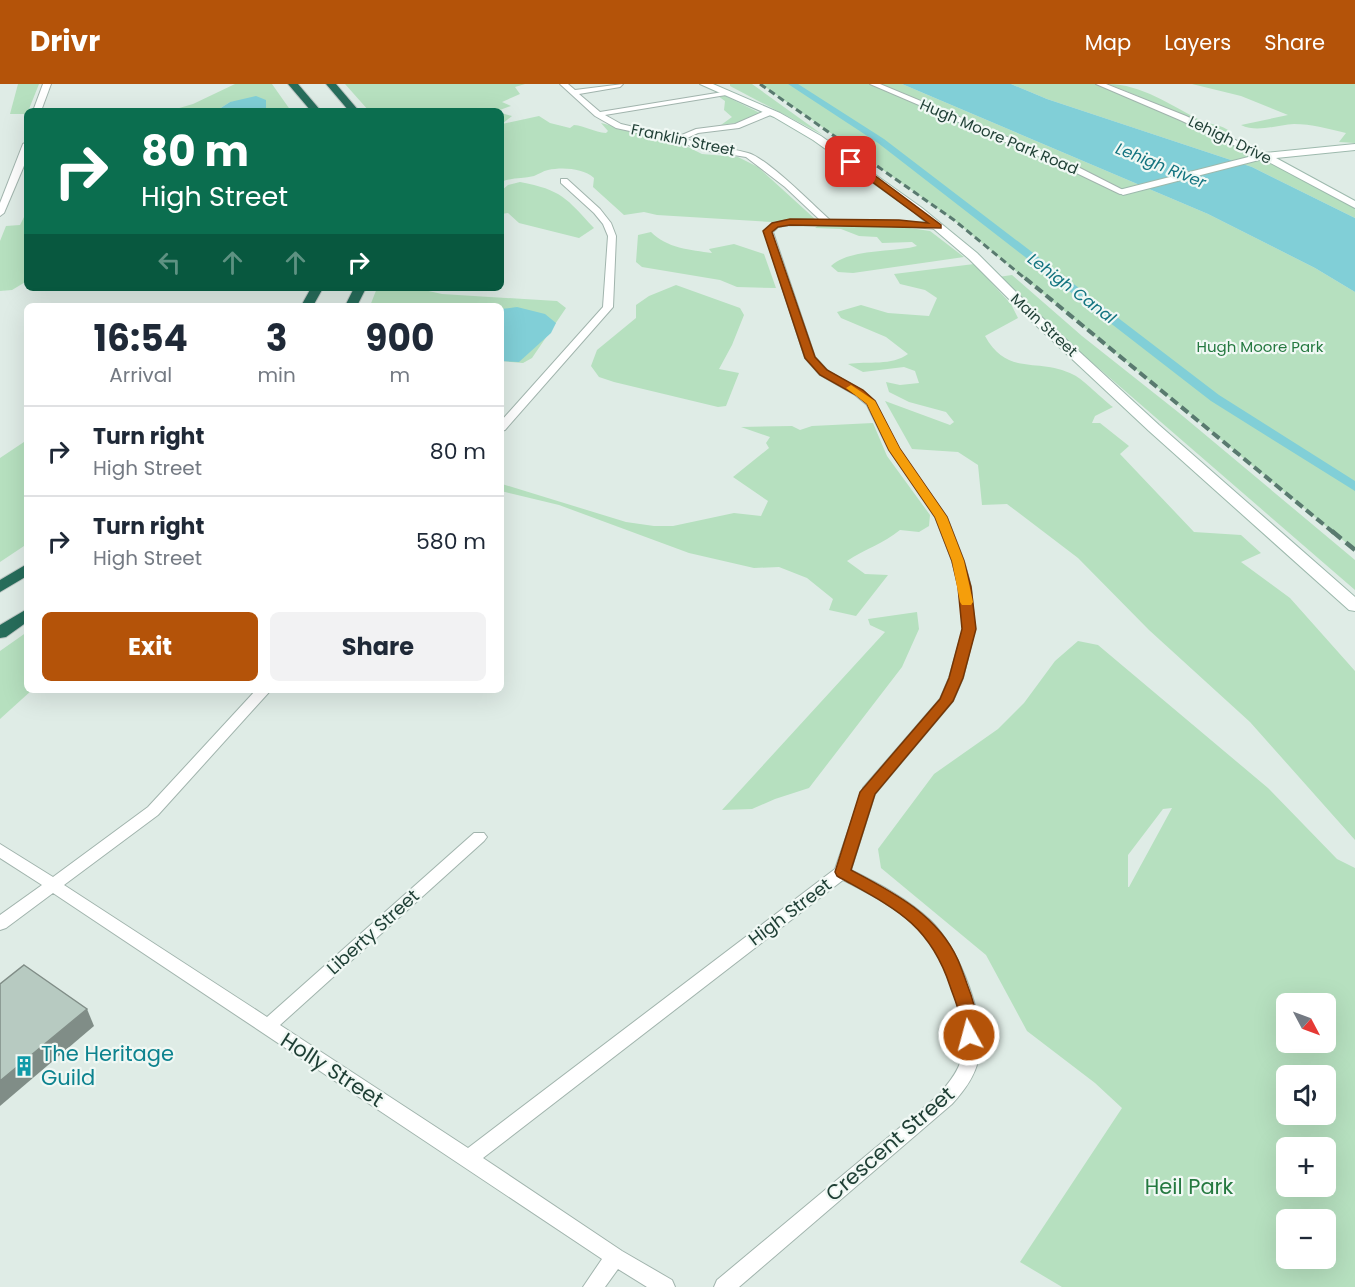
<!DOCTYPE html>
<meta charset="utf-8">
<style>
body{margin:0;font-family:Poppins,sans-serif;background:#f2f2f3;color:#1f2937;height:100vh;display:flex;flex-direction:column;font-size:22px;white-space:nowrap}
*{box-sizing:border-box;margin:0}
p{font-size:20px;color:#747a83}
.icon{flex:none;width:33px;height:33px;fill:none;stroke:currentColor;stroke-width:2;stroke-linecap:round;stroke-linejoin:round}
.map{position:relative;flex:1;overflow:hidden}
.drawer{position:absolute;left:24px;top:219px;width:480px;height:390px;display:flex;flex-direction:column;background:#fff;border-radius:9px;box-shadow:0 6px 24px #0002}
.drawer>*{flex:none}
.banner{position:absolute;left:24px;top:24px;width:480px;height:183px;border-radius:9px;box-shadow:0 6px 24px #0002;background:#0b6e4f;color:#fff;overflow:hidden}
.needle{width:39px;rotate:131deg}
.tools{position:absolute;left:1276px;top:909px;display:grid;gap:12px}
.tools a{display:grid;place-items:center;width:60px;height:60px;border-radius:9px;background:#fff;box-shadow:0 6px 24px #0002;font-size:30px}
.pin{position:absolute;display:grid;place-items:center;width:51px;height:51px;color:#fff;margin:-26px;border-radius:12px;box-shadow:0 3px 9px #0006}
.me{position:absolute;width:66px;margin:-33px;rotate:353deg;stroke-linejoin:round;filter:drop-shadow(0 0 4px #0008)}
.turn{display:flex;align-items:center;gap:21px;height:126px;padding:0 18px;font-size:27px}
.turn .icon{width:78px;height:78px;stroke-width:2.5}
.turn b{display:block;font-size:42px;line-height:51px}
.lanes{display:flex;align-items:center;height:57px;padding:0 18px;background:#0003;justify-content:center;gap:30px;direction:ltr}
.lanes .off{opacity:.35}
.eta{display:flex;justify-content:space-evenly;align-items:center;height:102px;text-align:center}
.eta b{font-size:36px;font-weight:700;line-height:42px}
.cta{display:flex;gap:12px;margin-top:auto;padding:12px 18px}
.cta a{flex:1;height:69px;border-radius:9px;background:#b45309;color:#fff;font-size:24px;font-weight:700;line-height:69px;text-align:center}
.cta a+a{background:#f2f2f3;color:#1f2937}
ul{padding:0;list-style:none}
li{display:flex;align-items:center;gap:18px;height:90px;padding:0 18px;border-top:2px solid #e0e1e3}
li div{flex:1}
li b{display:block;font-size:22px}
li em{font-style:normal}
header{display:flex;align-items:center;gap:36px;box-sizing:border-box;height:84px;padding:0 30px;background:#b45309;color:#fff}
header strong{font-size:28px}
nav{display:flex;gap:33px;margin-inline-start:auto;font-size:21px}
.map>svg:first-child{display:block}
</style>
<header>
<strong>Drivr</strong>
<nav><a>Map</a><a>Layers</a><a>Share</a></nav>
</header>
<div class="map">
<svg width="1355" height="1203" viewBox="0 0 1355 1203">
<rect width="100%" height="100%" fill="#dfece6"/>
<!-- green -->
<g fill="#b6e0bf" fill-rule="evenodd">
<polygon points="0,0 39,0 27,30 10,30 18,0"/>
<polygon points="235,0 272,0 291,27 266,27 266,16 230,18 216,27 169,27 193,20"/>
<polygon points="345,0 525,0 515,3 520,10 502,18 511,22 497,27 369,27"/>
<polygon points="730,0 752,0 823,51 730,2"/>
<polygon points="761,0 902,0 1208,130 1315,184 1355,208 1355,466 954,136"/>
<path d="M1011,0h89l39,15 -1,-3 -30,-12c33,0 64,22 92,36 11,5 21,4 31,12l-8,3 132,70v13l-103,-51 -205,-68z"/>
<path d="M1192,0h163v59l-16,-1 7,-9c-16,-4 -35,-9 -52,-9 -18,1 -37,9 -53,1l47,-10 -47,-19z"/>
<polygon points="718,12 725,12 762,30 735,39 721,41 732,33 724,26 725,17"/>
<path d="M501,29l11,3 -10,8 37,-8 11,7 20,5 4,-3c11,1 20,7 32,8l2,-2 -7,-8 79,20 22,11 36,3 20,10 57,52 -43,3 -115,-7 -13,-3 -20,3 -31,-28 1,-9c-11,-10 -32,-11 -46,-8 -5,1 -9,4 -14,6 -11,3 -22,1 -33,6z"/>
<path d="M520,98c42,8 46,16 74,46l-15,10 -60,-15 -11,-10 -7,1v-23l7,-6z"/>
<polygon points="27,127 27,197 12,206 0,207 0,157 6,142 20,141"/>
<path d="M819,141l77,1 34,5 34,26 -111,16 -15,-1 -7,-6c19,-18 62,-13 86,-20l-5,-4 -30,1 -5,-6 -18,-1 -18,-7 -26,-1z"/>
<path d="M651,148c15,16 40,18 61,21l-3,-4 25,-5 30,10 12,34 -39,-1 -17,-7 -78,-13 -6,-5 2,-27z"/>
<path d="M974,180l37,40 7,14 -33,18c23,42 53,20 89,39 10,5 28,24 39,32l-18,9 -3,7h8l29,23 -9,8 74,78 47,3 20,18 -20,9 49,36 65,73v169l-105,-118 -101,-92 -71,-72 -71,-54 -25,1 -4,-40 -20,-13 -46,-3 -27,-48 65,24 4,-3 -8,-10 -37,-10 -20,-10 -3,-10 14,3 19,-2 -4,-12 -11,-4 -41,5 -15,-8c20,-3 44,2 60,-10l-22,-17 -45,-19 -4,-6 24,-7 27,8 41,3 8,-18 -12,-8 -25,-6 -6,-10z"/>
<polygon points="1012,191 1082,252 1178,328 1355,476 1355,506 1065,255 998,193"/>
<polygon points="676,201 740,224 744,231 732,261 719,285 739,289 726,322 718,323 614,298 599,293 591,282 597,266 636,234 636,221 649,212"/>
<polygon points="377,204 415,204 442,210 557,217 566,224 532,274 523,279 501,277 501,222 370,222"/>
<path d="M873,339l14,33 43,59 -1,11 -10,6 -19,-2c-17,14 -35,19 -53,31l18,13 23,1 -32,41 -27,-6 4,-11 -26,-21 -28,-11 -25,1 -65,-15 -130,-48 -58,-14 1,-7 124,38 28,4h19l61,-13 27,3 7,-15 -35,-24 36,-29 -3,-5 4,-6 -29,-10 51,-1 8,4 12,-4z"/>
<polygon points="27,356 27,460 0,478 0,374"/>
<polygon points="917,528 919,545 902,583 809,704 775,715 752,725 722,726 885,548 870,541 868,535"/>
<polygon points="27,548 27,606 32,606 0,635 0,567"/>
<path d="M1078,557l20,4 170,143 69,71 18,9v419h-293l-42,-25 102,-154 -27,-25 -68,-52 -41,-76 -105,-87 -3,-19 56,-75 64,-45 26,-26 31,-42zM1172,724l-43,79h-1v-32l35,-46zM1287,920h39v38h-39zM1287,992h39v38h-39zM1287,1064h39v38h-39zM1287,1136h39v38h-39z"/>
</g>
<!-- water -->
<g fill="#81cfd7">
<polygon points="902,0 1011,0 1047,15 1252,83 1355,134 1355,208 1315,184 1208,130"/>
<polygon points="256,12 266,16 266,27 216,27 230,18"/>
<polygon points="517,223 545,230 556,239 551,249 519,278 501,277 501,225"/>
</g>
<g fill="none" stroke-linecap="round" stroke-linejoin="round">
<!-- canal -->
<polygon fill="#81cfd7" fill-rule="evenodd" points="788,0 798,0 884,55 1219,311 1355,397 1355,407 1211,317 878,59"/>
<!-- street casing -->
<g stroke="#a1b4ad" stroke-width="2">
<g id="street">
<polygon points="43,0 51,0 41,27 33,27"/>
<path d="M560,0h8l7,6 48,-6 -3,3 -41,7 21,18 129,-21 1,2 -4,2 -121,20 16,9 56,13 19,-8 39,-5 32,-14h6v4l-34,14 -41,5 -13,6c21,7 42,8 63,14 19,5 65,52 82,67l108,3 4,3 -4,3 -39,-3 -109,-1 -12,2 -5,5 42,125 13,14 35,20 12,10 24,49 48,67 17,44 7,26 4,42 -12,49 -10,23 -78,93 -24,76c28,14 57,29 80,51 29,29 57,100 47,140 -4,17 -15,31 -26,43l-213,183h-25l3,-7 223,-186c7,-10 16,-19 20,-31 10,-39 -13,-105 -40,-133 -22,-22 -50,-36 -77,-50l-360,278 139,93 50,29 3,7h-28l-29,-18 -13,18h-22l19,-28 -549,-366 -47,35 -6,2v-15l42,-30 -42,-27v-14l53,33 95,-70 108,-117h15l-113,125 -94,70 203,132 207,-184h10l3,4 -3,4 -204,184 188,123 367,-279 28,-81 77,-89 9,-21 14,-49 -4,-42 -7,-26 -17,-44 -46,-67 -22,-45 -12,-10 -35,-20 -15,-17 -41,-127c14,-15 37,-11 56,-11l-35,-33 -39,-30 -43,-7 -27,-9 -60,-13 -21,-12z"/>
<polygon points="870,0 880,0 1072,80 1127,108 1120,110 1066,84"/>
<polygon points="1096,0 1106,0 1186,32 1268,72 1261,74 1180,36"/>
<polygon points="27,58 26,77 4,129 0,132 0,119 23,60"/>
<polygon points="561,95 567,95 600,125 611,139 616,152 613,223 505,346 501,347 501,337 603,223 608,152 603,140 594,129 561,99"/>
</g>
</g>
<!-- secondary casing -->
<g stroke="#9db9ad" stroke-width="2">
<g id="secondary">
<polygon points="700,0 713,0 780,29 821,52 922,124 977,169 1034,226 1159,341 1355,513 1355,527 1349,526 1149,347 1026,232 969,175 914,128 813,56 774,33"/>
<polygon points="1355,60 1355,66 1276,74 1355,117 1355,124 1263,75 1123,111 1118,108 1119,106 1264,69"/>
</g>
</g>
<!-- highway casing -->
<g stroke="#c0c9c6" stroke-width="2">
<g id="highway">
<polygon points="288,0 298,0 321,27 311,27"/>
<polygon points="326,0 336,0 359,27 349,27"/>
<polygon points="311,204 323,204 313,222 301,222"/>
<polygon points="354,204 366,204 357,222 345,222"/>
<polygon points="27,480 27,492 0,508 0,496"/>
<polygon points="27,525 27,538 6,553 0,554 0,541"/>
</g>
</g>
<!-- street -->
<use href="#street" fill="#fff" fill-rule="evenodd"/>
<!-- secondary -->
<use href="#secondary" fill="#fff" fill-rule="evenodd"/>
<!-- highway -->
<use href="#highway" fill="#276d5b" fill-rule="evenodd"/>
<!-- rail-far2 -->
<polyline stroke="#597a6f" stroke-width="3" stroke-dasharray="7 4" stroke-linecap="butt" points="760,0 954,136 1027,196"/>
<!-- rail-far1 -->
<polyline stroke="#597a6f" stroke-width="4" stroke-dasharray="9 4.5" stroke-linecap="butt" points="1025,194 1334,449"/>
<!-- rail -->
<polyline stroke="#597a6f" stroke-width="4.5" stroke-dasharray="12 6" stroke-linecap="butt" points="1332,447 1355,466"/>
</g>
<!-- shaded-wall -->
<polygon fill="#808d87" points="87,925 94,942 0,1022 0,997"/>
<!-- building -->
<polygon fill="#b7cac1" stroke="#808d87" stroke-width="1.5" points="24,881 87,925 0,997 0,900"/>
<!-- route -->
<path fill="#b45309" stroke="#753606" stroke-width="1.5" d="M848,76h6l87,65v3l-151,-3 -12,2 -6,5 43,125 12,13 36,20 12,11 25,48 47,68 17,44 7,26 5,42 -13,49 -10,23 -78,93 -24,76c42,22 87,45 107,90 5,12 9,24 13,35 4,14 11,31 4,45l-6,2 -6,-2c-4,-9 -2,-18 -4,-27 -2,-9 -6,-18 -9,-27 -21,-64 -58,-79 -113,-110l-2,-4 25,-80 80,-93 9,-21 13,-49 -4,-42 -6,-26 -17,-44 -46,-67 -22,-46 -11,-9 -36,-20 -15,-17 -42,-127 9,-8 18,-4 109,1 29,3 -80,-59z"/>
<!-- slow -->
<polygon fill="#f59e0b" points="851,301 875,317 900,365 947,433 964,477 973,518 971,521 962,521 960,518 952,477 935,433 889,366 867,320 846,304"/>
<!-- icons -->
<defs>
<g id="building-bare" transform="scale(1.62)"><path d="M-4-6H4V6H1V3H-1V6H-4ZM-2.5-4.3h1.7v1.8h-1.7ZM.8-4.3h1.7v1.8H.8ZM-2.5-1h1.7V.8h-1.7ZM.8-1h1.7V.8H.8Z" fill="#0f9aa8" stroke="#f0f8f4" stroke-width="2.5" paint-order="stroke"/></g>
</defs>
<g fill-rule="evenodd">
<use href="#building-bare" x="24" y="982"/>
</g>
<g text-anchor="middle" stroke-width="4.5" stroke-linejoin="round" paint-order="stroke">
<!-- far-street labels -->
<g font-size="15" fill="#1e3e34" stroke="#f0f8f4">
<text transform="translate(999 53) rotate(23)" y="5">Hugh Moore Park Road</text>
<text transform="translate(683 56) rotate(12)" y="5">Franklin Street</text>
<text transform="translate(1230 56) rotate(26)" y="5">Lehigh Drive</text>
<text transform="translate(1044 241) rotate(43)" y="5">Main Street</text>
</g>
<!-- far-park labels -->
<g font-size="15" fill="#257940" stroke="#f0f8f4">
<text x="1260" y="268">Hugh Moore Park</text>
</g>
<!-- far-water labels -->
<g font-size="16" font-style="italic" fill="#137480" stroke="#f0f8f4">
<text transform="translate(1161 81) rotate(22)" y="6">Lehigh River</text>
<text transform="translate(1072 204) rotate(37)" y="6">Lehigh Canal</text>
</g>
<!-- street labels -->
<g font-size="18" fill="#1e3e34" stroke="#f0f8f4">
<text transform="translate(790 828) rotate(-37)" y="6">High Street</text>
<text transform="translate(373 848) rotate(-42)" y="6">Liberty Street</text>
</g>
<!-- near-culture labels -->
<g font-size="21" fill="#0d838f" stroke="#f0f8f4" text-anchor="start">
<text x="41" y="977">The Heritage<tspan x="41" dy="24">Guild</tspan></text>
</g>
<!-- near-street labels -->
<g font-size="21" fill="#1e3e34" stroke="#f0f8f4">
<text transform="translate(332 986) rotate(33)" y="7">Holly Street</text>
<text transform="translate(890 1060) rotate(-41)" y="7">Crescent Street</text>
</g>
<!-- near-park labels -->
<g font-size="21" fill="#257940" stroke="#f0f8f4">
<text x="1189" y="1110">Heil Park</text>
</g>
</g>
</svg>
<div class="tools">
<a><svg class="needle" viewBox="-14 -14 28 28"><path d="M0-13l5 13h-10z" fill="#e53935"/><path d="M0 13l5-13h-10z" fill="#747a83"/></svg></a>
<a><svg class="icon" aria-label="sound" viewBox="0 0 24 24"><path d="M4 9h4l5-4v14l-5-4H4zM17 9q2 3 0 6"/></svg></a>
<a>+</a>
<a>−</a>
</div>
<div class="pin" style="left:851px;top:78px;background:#d93025"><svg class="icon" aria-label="arrive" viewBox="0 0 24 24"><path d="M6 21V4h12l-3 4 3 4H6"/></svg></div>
<svg class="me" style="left:969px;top:951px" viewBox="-20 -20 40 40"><circle r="17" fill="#b45309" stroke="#fff" stroke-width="3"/><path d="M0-11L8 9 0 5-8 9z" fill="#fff"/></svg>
<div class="banner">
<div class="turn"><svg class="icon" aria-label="right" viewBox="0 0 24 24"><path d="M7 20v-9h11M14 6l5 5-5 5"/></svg><div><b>80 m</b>High Street</div></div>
<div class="lanes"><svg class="icon off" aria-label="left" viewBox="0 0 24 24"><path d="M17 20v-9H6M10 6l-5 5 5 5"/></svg><svg class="icon off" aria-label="ahead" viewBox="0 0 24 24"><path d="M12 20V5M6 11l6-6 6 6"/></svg><svg class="icon off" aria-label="ahead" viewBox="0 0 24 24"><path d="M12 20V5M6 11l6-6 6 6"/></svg><svg class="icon" aria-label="right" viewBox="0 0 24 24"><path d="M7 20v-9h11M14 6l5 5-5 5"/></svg></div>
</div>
<section class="drawer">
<div class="eta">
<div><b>16:54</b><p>Arrival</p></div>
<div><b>3</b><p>min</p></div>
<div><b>900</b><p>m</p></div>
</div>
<ul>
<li><svg class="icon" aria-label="right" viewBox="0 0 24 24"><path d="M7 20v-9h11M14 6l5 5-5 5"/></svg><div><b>Turn right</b><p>High Street</p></div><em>80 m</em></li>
<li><svg class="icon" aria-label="right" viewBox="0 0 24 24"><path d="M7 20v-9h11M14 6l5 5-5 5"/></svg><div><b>Turn right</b><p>High Street</p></div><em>580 m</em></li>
</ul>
<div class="cta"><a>Exit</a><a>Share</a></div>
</section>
</div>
